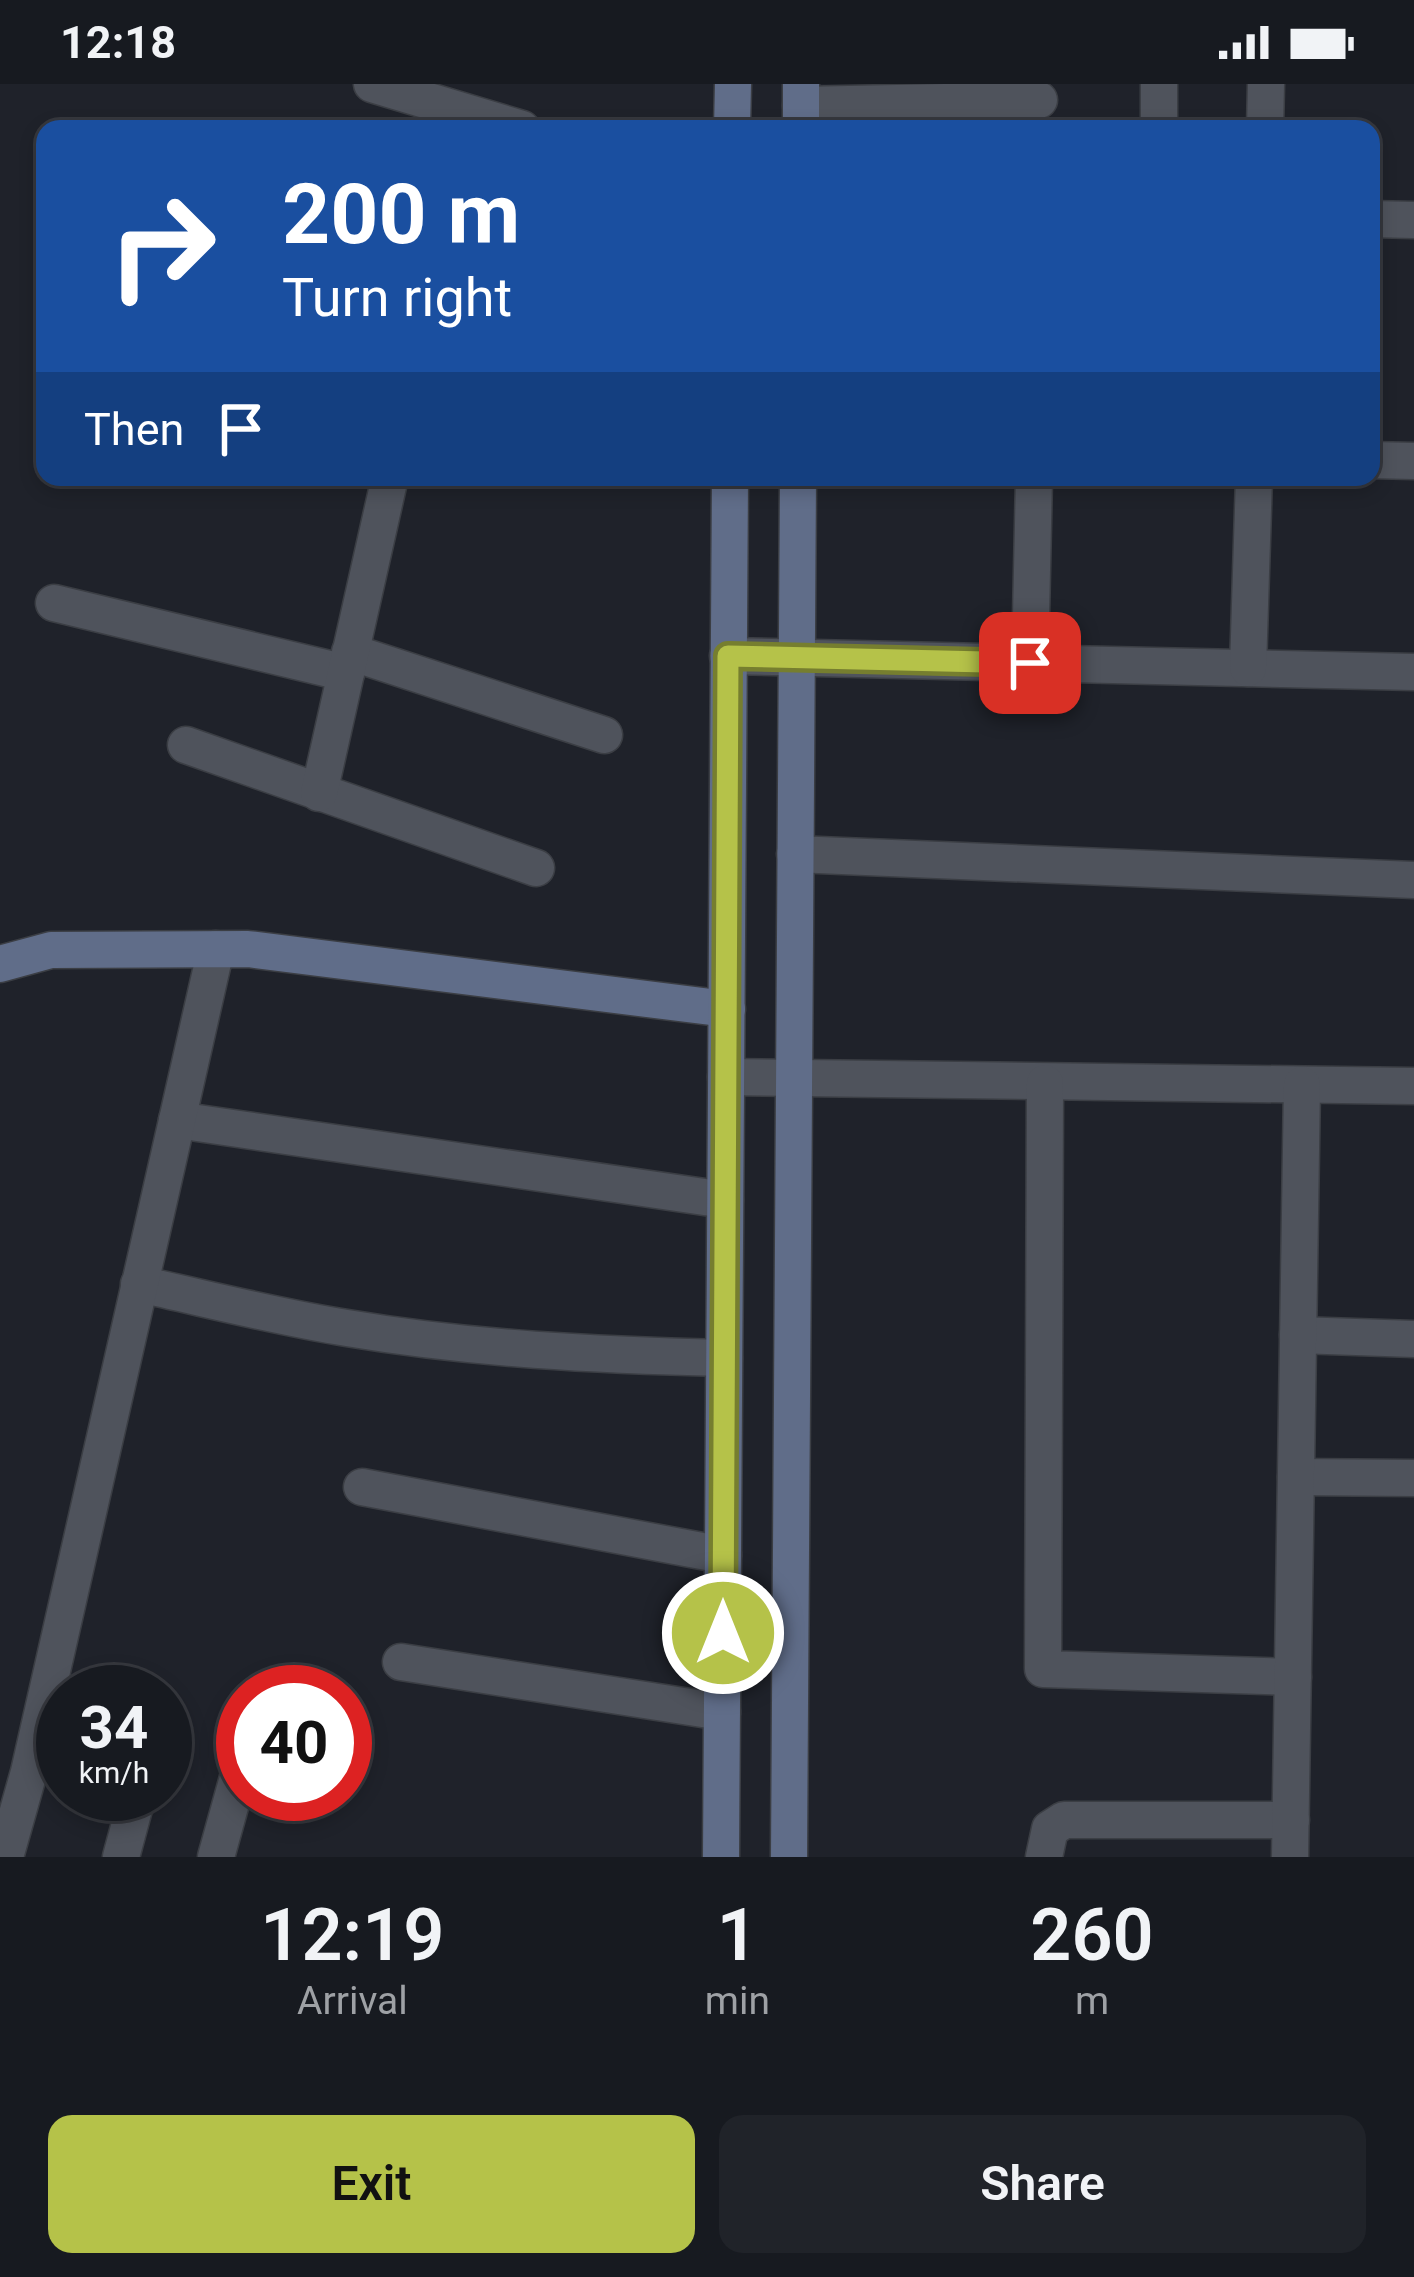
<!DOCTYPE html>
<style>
body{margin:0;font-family:Roboto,sans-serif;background:#202329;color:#f1f3f6;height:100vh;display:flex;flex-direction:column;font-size:45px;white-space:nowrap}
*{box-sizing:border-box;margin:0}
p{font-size:39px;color:#9ea1a5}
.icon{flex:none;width:66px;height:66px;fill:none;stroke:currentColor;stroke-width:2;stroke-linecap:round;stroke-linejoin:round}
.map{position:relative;height:1773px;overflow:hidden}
.side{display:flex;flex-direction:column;background:#171a20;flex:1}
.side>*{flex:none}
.banner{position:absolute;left:36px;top:36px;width:1344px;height:366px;border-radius:24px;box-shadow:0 6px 18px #0003,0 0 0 3px #36383e;background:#1a4fa0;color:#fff;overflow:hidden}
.speed{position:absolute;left:36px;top:1581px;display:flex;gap:24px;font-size:60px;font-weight:700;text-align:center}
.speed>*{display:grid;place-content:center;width:156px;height:156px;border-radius:50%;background:#171a20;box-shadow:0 6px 18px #0003,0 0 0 3px #36383e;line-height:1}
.speed small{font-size:30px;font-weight:400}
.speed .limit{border:18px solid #d22;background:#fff;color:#111}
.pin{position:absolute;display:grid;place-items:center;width:102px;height:102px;color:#fff;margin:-51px;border-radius:24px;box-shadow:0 6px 18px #0006}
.me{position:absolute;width:132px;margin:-66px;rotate:0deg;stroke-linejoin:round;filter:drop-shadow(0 0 9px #0008)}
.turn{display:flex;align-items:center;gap:42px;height:252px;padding:0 48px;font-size:54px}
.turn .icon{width:156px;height:156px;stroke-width:2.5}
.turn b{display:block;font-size:84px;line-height:102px}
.then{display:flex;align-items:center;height:114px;padding:0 48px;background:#0003;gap:24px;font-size:45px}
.eta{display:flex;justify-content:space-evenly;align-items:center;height:204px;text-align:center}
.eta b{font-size:72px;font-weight:600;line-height:84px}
.cta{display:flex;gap:24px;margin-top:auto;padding:24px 48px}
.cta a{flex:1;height:138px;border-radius:24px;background:#b5c249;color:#111;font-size:48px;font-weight:600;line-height:138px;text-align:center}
.cta a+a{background:#202329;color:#f1f3f6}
.status{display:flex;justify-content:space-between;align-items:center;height:84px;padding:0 60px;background:#171a20;direction:ltr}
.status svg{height:33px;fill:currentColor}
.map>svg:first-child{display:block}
</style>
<div class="status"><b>12:18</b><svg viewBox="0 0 49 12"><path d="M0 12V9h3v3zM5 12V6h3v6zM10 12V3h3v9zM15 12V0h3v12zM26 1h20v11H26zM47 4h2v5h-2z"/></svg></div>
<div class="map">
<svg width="1414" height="1773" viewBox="0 0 1414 1773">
<rect width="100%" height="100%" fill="#1f222a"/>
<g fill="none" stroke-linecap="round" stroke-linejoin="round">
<!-- street casing -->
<g stroke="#3b3e44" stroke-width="39">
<g id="street">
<polyline points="372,0 522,45"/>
<polyline points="801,21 1039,16"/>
<polyline points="1159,45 1159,0"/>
<polyline points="1265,45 1266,0"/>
<polyline points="1371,135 1414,136"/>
<polyline points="1371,376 1414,377"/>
<polyline points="54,519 346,589"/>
<polyline points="350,568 604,651"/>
<polyline points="728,572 1414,588"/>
<polyline points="1030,579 1034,393"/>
<polyline points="1248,584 1254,393"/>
<polyline points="186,661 536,784"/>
<polyline points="319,709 390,393"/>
<polyline points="795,770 1414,796"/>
<polyline points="726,993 1414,1002"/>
<polyline points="1045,999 1043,1585 1293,1593"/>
<polyline points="177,1036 725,1116"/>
<path d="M139,1200c69,15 138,33 208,44 125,21 250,27 377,30"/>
<polyline points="1298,1251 1414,1255"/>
<polyline points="1296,1393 1414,1394"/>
<polyline points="362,1403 723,1471"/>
<polyline points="401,1578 722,1628"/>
<polyline points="5,1773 29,1688 216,865"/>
<polyline points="121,1773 138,1710"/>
<polyline points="216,1773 239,1690"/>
<polyline points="1044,1773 1050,1745 1064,1736 1291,1736"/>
<polyline points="1290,1773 1302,1001"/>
</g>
</g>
<!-- secondary casing -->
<g stroke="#3b3e44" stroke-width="39">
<g id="secondary">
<polyline points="732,45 733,0"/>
<polyline points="801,45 801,0"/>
<polyline points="0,880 51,866 248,865 727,925"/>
<polyline points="721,1773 730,393"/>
<polyline points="789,1773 798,393"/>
</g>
</g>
<!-- street -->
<use href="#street" stroke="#4f535c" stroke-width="36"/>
<!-- secondary -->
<use href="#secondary" stroke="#606d89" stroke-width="36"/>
</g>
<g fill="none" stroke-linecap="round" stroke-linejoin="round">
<!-- route casing -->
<g stroke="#767e2f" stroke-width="30">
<polyline id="route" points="723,1549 728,572 1030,579"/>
</g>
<!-- route -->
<use href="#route" stroke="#b5c249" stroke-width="21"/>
</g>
</svg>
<div class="speed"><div>34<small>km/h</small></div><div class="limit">40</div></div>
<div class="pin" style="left:1030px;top:579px;background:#d93025"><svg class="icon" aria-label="arrive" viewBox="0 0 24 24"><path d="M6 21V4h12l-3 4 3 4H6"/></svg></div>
<svg class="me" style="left:723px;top:1549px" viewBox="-20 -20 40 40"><circle r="17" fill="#b5c249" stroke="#fff" stroke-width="3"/><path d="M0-11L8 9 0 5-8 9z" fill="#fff"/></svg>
<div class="banner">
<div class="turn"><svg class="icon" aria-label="right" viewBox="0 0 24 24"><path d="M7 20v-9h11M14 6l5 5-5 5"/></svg><div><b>200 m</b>Turn right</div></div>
<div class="then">Then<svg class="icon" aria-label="arrive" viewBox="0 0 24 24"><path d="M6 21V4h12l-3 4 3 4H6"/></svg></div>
</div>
</div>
<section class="side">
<div class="eta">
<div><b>12:19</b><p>Arrival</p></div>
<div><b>1</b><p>min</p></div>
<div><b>260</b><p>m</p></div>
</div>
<div class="cta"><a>Exit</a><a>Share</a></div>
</section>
